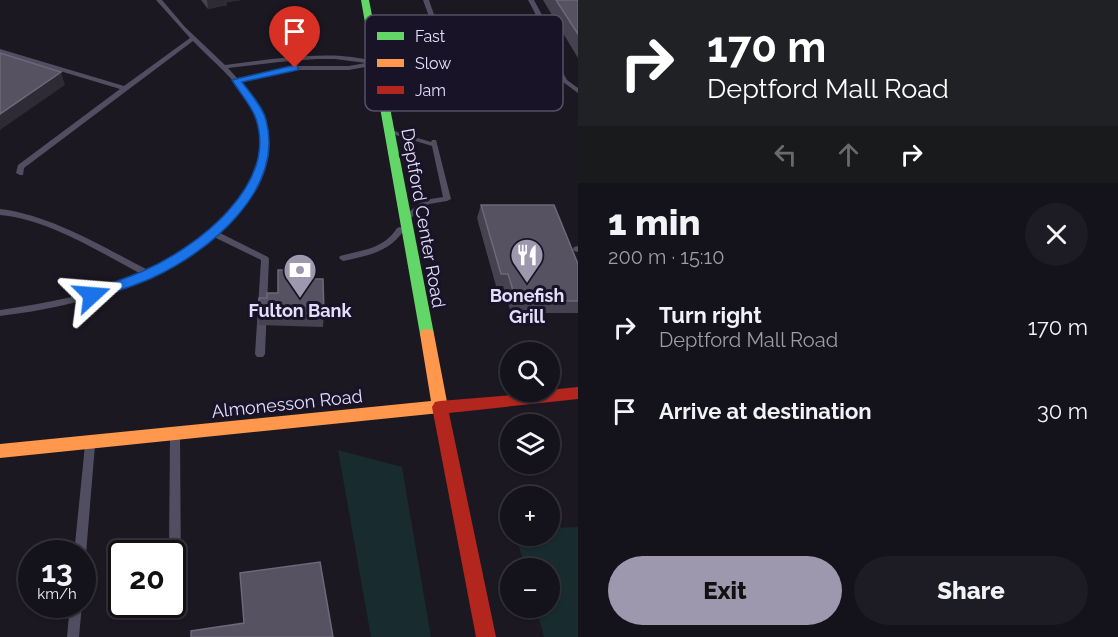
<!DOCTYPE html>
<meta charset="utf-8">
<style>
body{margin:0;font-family:Raleway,sans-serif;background:#1d1b23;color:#f1f3f6;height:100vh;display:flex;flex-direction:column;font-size:22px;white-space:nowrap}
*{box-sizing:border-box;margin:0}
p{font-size:20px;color:#9d9ea2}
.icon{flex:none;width:33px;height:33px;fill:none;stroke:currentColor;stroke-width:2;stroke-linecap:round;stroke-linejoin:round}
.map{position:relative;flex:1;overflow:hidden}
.side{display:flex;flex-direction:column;background:#14121a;width:540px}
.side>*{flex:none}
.guide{background:#202124;color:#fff;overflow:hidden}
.buttons{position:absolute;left:500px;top:342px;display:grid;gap:12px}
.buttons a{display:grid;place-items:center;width:60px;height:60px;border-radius:50%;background:#14121a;box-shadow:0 2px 4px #0004,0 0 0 2px #333239;font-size:30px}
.speed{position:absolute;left:18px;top:540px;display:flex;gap:12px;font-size:30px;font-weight:700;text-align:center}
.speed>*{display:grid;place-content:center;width:78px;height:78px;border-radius:50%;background:#14121a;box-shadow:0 2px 4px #0004,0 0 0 2px #333239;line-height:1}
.speed small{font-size:15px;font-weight:400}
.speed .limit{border:3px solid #111;border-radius:9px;background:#fff;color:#111}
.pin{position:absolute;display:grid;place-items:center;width:51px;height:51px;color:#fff;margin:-62px -26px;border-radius:50% 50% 50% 0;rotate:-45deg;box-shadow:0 0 6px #0007}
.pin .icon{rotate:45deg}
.me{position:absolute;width:66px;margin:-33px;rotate:71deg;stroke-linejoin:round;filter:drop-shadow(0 0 4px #0008)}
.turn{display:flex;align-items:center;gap:21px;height:126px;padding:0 30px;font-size:27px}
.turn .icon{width:78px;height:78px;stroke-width:2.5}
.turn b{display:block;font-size:42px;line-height:51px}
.lanes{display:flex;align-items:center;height:57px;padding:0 30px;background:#0003;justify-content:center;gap:30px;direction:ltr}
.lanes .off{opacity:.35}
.round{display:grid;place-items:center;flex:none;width:63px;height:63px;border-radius:32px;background:#1d1b23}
.headline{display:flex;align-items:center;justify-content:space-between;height:102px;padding:0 30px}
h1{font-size:36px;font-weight:800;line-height:45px}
.primary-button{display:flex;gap:12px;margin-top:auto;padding:12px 30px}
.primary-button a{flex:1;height:69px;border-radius:36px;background:#9e98af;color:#111;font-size:24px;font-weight:800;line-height:69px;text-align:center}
.primary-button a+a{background:#1d1b23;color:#f1f3f6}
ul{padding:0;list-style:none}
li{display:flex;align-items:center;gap:18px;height:84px;padding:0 30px}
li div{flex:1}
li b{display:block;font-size:22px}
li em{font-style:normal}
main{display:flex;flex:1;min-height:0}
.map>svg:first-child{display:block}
</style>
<main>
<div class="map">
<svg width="578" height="637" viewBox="0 0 578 637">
<rect width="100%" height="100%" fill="#1b1822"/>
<!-- green -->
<g fill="#182b2e">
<polygon points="338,450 402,467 431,637 371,637"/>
<polygon points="578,527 578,637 544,637 536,608 549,608 549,568 525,568 516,536 549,536 549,528"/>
</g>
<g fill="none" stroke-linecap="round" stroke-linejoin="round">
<!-- lane -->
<g fill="#514e61" fill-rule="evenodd">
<path d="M156,0h6l23,27 40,38c38,-5 78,-11 117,-9 10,1 22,2 32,6l177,-1 -8,-13 -103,-1 -17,-47h6l15,44h98l2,-14 -16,-30h6l16,30 -2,16 19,34 11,8v5l-15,-11 -10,-17h-177l-27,5h-54l-55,11c9,11 18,22 23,36 18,43 -14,87 -45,115l50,25 1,2 -4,95 -2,3h-6l-2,-3 6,-94 -47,-23c-14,13 -33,24 -50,33 -52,26 -107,39 -164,46v-6c48,-7 96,-16 141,-36 -41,-22 -94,-55 -141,-59v-6c51,6 103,38 148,61 20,-10 39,-20 56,-33 34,-28 73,-77 52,-123 -14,-30 -41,-50 -63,-73l-169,127 -1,7h-3l-4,-2 2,-8 102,-76 -120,-36v-4l124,37 66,-48zM316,59h19l31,4 -17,3h-54l-58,12 -9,-10 51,-6z"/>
<polygon points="391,130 431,142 432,140 436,140 451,199 447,201 429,204 407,221 403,218 404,216 424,200 443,197 432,146 389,133 389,131"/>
<path d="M400,227l4,3c-14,22 -37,26 -61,31l-4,-3 1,-2c22,-6 44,-7 57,-28z"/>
<polygon points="578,246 578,252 574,251 573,249 574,247"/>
<polygon points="175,431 179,433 180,436 181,575 179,579 175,581 172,580 172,554 169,554 170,436 171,433"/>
<polygon points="90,440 94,442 95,445 86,554 82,559 82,554 74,554 85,445 86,442"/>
<polygon points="70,604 82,604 79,637 67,637"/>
</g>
<!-- fast -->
<polygon fill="#63d668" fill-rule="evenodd" points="361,0 369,0 434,334 432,338 422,338 420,334"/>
<!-- slow -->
<polygon fill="#ff974d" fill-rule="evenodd" points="427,329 432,330 434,334 448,407 445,412 440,413 0,458 0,444 431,401 420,334 422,330"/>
<!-- jam -->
<polygon fill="#b3261e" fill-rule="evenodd" points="578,387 578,399 449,413 496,637 476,637 432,407 435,402 440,401 549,392 549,390"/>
</g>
<!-- wall -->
<g fill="#464250">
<polygon points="201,0 241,0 227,2 227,5 208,9"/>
<polygon points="543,0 578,0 578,58"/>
<polygon points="481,205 578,264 578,313 511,313 503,286 496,286 477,218"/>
<polygon points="313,279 324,314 323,327 259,325 258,312 267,298"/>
</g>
<!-- shaded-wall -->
<g fill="#2e2a36">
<polygon points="207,0 241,0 227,2 227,5 208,9"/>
<polygon points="61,72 65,85 0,130 0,114"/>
</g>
<!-- building -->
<g fill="#575262" stroke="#6d687a" stroke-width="1.5">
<polygon points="556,0 578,0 578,34"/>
<polygon points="0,53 61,72 0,114"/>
<polygon points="481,205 554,205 578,264 578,301 516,300 508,274 501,274"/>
<polygon points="278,270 313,270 313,279 323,279 324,314 258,312 259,298 267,298 267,293 278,293"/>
<polygon points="320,562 333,637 191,637 191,631 244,623 240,573"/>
</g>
<!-- route -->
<path fill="#1a73e8" stroke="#114b97" stroke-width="1.5" d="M295,65l3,1v4l-56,12c8,11 21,25 24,38 19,70 -57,132 -114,158 -18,8 -37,14 -56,20h-9l-2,-3 2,-4c19,-6 38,-12 56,-20 53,-23 135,-85 113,-152 -4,-13 -17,-27 -24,-39z"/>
<!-- icons -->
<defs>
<g id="restaurant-pin" transform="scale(1.725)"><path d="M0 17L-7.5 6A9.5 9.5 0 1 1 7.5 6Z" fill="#9e98af" stroke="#191327"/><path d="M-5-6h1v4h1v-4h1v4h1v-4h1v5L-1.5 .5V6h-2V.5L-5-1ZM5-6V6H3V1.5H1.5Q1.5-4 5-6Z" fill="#fff"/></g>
<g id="bank-pin" transform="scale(1.725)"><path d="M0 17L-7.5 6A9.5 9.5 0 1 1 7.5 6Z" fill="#9e98af" stroke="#191327"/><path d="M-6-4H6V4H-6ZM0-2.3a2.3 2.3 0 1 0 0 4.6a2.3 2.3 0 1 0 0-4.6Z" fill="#fff"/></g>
</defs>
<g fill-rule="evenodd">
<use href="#restaurant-pin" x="527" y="255"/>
<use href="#bank-pin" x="300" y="270"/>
</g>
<g text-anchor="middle" stroke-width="6" stroke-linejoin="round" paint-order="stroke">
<!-- street labels -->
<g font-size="18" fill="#e4ddfb" stroke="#191327">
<text transform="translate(423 218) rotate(80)" y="6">Deptford Center Road</text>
<text transform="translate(287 404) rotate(-6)" y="6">Almonesson Road</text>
</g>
<!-- poi labels -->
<g font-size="18" font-weight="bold" fill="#e4ddfb" stroke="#191327">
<text x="527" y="302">Bonefish<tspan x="527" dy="21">Grill</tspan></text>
<text x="300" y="317">Fulton Bank</text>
</g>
</g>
<!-- legend -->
<rect x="365" y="15" width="198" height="96" rx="9" fill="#191327" stroke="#565067" stroke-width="1.5"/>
<rect x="377" y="32" width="27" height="8" fill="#63d668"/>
<rect x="377" y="59" width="27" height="8" fill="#ff974d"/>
<rect x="377" y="86" width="27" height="8" fill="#b3261e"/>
<g font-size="16" fill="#e4ddfb">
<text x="415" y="42">Fast</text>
<text x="415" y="69">Slow</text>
<text x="415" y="96">Jam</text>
</g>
</svg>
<div class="buttons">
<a><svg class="icon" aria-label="search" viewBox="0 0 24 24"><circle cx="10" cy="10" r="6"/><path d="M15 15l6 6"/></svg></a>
<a><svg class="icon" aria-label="layers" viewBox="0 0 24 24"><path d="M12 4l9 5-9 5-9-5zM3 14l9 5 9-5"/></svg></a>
<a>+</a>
<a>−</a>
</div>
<div class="speed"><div>13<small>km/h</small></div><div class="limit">20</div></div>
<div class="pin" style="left:295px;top:68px;background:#d93025"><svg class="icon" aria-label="arrive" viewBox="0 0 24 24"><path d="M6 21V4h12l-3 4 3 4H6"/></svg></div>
<svg class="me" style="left:92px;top:295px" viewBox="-20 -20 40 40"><path d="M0-17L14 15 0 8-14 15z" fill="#1a73e8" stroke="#fff" stroke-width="4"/></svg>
</div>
<section class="side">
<div class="guide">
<div class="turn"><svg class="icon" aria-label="right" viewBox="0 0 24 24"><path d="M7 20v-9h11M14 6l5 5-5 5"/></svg><div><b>170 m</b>Deptford Mall Road</div></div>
<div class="lanes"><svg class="icon off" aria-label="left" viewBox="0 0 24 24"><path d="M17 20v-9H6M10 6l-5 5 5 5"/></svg><svg class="icon off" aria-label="ahead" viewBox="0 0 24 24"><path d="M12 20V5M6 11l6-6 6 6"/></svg><svg class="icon" aria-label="right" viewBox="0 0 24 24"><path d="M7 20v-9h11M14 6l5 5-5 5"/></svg></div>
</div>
<div class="headline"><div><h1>1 min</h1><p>200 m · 15:10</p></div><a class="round"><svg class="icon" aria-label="close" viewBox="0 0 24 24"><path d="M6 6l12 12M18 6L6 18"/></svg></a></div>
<ul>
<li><svg class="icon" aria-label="right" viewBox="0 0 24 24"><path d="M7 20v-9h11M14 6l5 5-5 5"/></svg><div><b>Turn right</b><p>Deptford Mall Road</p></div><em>170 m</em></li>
<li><svg class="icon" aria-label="arrive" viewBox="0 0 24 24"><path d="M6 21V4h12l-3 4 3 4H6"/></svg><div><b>Arrive at destination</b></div><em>30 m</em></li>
</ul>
<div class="primary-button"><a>Exit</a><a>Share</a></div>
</section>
</main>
